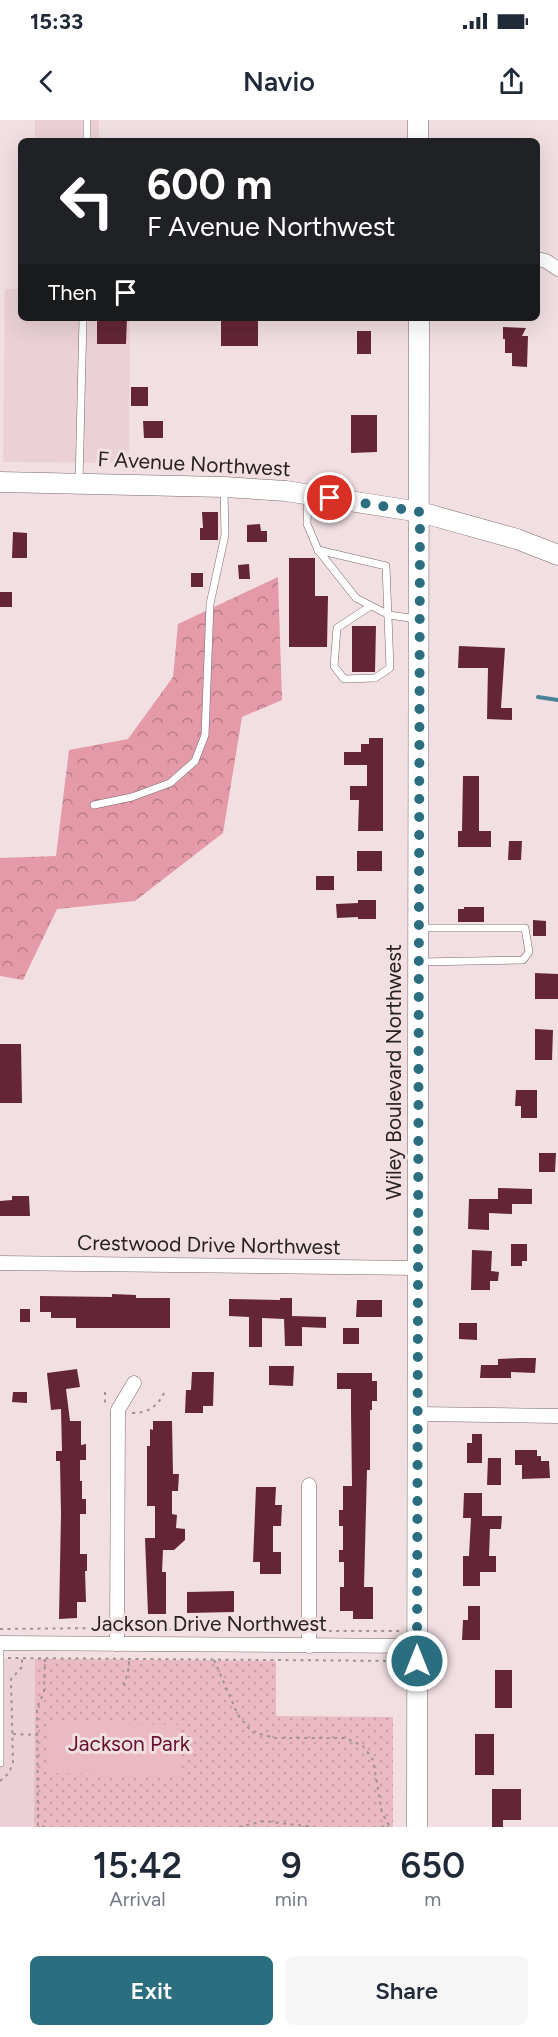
<!DOCTYPE html>
<style>
body{margin:0;font-family:Figtree,sans-serif;background:#f6f6f7;color:#1f2937;height:100vh;display:flex;flex-direction:column;font-size:22px;white-space:nowrap}
*{box-sizing:border-box;margin:0}
p{font-size:20px;color:#747a83}
.icon{flex:none;width:33px;height:33px;fill:none;stroke:currentColor;stroke-width:2;stroke-linecap:round;stroke-linejoin:round}
.map{position:relative;height:1707px;overflow:hidden}
.drawer{display:flex;flex-direction:column;background:#fff;flex:1}
.drawer>*{flex:none}
.guide{position:absolute;left:18px;top:18px;width:522px;height:183px;border-radius:9px;box-shadow:0 6px 24px #0002;background:#202124;color:#fff;overflow:hidden}
.pin{position:absolute;display:grid;place-items:center;width:51px;height:51px;color:#fff;margin:-26px;border:3px solid #fff;border-radius:50%;box-shadow:0 2px 6px #0007}
.me{position:absolute;width:66px;margin:-33px;rotate:0deg;stroke-linejoin:round;filter:drop-shadow(0 0 4px #0008)}
.turn{display:flex;align-items:center;gap:21px;height:126px;padding:0 30px;font-size:27px}
.turn .icon{width:78px;height:78px;stroke-width:2.5}
.turn b{display:block;font-size:42px;line-height:51px}
.then{display:flex;align-items:center;height:57px;padding:0 30px;background:#0003;gap:12px;font-size:22px}
.eta{display:flex;justify-content:space-evenly;align-items:center;height:102px;text-align:center}
.eta b{font-size:36px;font-weight:600;line-height:42px}
.action{display:flex;gap:12px;margin-top:auto;padding:12px 30px}
.action a{flex:1;height:69px;border-radius:9px;background:#2b6e80;color:#fff;font-size:24px;font-weight:600;line-height:69px;text-align:center}
.action a+a{background:#f6f6f7;color:#1f2937}
.status{display:flex;justify-content:space-between;align-items:center;height:42px;padding:0 30px;background:#fff;direction:ltr}
.status svg{height:16px;fill:currentColor}
header{display:flex;justify-content:space-between;align-items:center;height:78px;padding:0 30px;background:#fff;font-size:27px;font-weight:600}
.map>svg:first-child{display:block}
</style>
<div class="status"><b>15:33</b><svg viewBox="0 0 49 12"><path d="M0 12V9h3v3zM5 12V6h3v6zM10 12V3h3v9zM15 12V0h3v12zM26 1h20v11H26zM47 4h2v5h-2z"/></svg></div>
<header><svg class="icon" aria-label="back" viewBox="0 0 24 24"><path d="M15 5l-7 7 7 7"/></svg>Navio<svg class="icon" aria-label="share" viewBox="0 0 24 24"><path d="M12 15V3M7 8l5-5 5 5M5 13v7h14v-7"/></svg></header>
<div class="map">
<svg width="558" height="1707" viewBox="0 0 558 1707">
<defs>
<pattern id="forest-crowns" width="20" height="18" patternUnits="userSpaceOnUse" patternTransform="scale(1.5)"><rect width="20" height="18" fill="#e49aa9"/><path d="M2 6a3 3 0 1 1 6 0M12 15a3 3 0 1 1 6 0" fill="none" stroke="#b97d89"/></pattern>
<pattern id="park-dots" width="8" height="8" patternUnits="userSpaceOnUse" patternTransform="scale(1.5)"><rect width="8" height="8" fill="#eab9c2"/><path d="M2 2h.1M6 6h.1" fill="none" stroke="#c99fa6" stroke-width="1.8" stroke-linecap="round"/></pattern>
</defs>
<rect width="100%" height="100%" fill="#f1dfe2"/>
<!-- built -->
<g fill="#ebd1d6">
<rect x="35" y="0" width="64" height="21"/>
<polygon points="5,169 21,169 21,198 130,198 129,343 3,342"/>
<polygon points="0,1539 35,1539 34,1707 0,1707"/>
</g>
<!-- forest -->
<polygon fill="url(#forest-crowns)" points="278,457 282,580 242,597 223,713 135,781 57,789 23,860 0,856 0,738 56,736 69,630 128,619 173,557 178,504"/>
<!-- park -->
<polygon fill="url(#park-dots)" points="35,1539 276,1541 276,1596 393,1597 393,1707 34,1707"/>
<!-- garden -->
<polygon fill="#eab9c2" points="48,1603 180,1605 179,1655 47,1653"/>
<g fill="none" stroke-linecap="round" stroke-linejoin="round">
<!-- stream -->
<polyline stroke="#498496" stroke-width="4" points="538,577 558,580"/>
</g>
<!-- building -->
<g fill="#642637">
<polygon points="97,198 127,198 126,224 97,224"/>
<rect x="221" y="199" width="37" height="27"/>
<polygon points="503,207 526,208 522,216 528,216 527,247 512,246 512,233 505,233 505,219 503,219"/>
<rect x="357" y="211" width="14" height="23"/>
<rect x="131" y="267" width="17" height="19"/>
<polygon points="351,295 377,295 377,332 351,333"/>
<polygon points="143,301 163,301 163,318 144,318"/>
<polygon points="202,392 218,392 218,420 200,420 200,408 203,408"/>
<polygon points="260,404 261,411 267,411 267,422 247,422 247,405"/>
<polygon points="13,412 27,413 27,438 12,438"/>
<polygon points="289,438 315,438 315,476 328,476 327,527 289,527"/>
<polygon points="249,444 250,459 239,459 238,445"/>
<rect x="191" y="453" width="12" height="14"/>
<rect x="0" y="472" width="12" height="15"/>
<polygon points="352,506 376,506 375,552 352,552"/>
<polygon points="459,526 505,528 501,588 512,588 512,600 487,599 488,548 458,548"/>
<polygon points="369,618 383,618 383,711 358,711 359,680 350,680 350,666 367,666 367,645 344,645 344,632 361,632 361,624 369,624"/>
<polygon points="463,656 479,656 479,711 491,711 491,727 458,727 458,711 462,711"/>
<polygon points="509,721 522,721 521,740 508,740"/>
<rect x="357" y="731" width="25" height="20"/>
<rect x="316" y="756" width="18" height="14"/>
<polygon points="358,780 376,780 376,799 358,799 358,797 337,798 336,784 358,783"/>
<polygon points="464,787 484,787 484,802 458,802 458,789 464,789"/>
<polygon points="533,800 546,801 546,816 533,816"/>
<polygon points="535,853 558,854 558,879 535,879"/>
<polygon points="535,909 553,910 552,940 535,940"/>
<polygon points="0,924 21,924 22,983 0,983"/>
<polygon points="516,970 537,970 537,998 521,998 521,986 515,986"/>
<polygon points="539,1033 556,1033 555,1052 539,1052"/>
<polygon points="498,1068 532,1069 532,1084 512,1084 512,1094 489,1093 489,1110 468,1109 469,1079 498,1079"/>
<polygon points="12,1076 29,1076 30,1096 0,1096 0,1081 12,1080"/>
<polygon points="511,1124 527,1124 527,1141 522,1141 522,1146 511,1146"/>
<polygon points="472,1130 492,1131 491,1151 499,1152 498,1161 490,1161 490,1170 471,1170"/>
<polygon points="112,1174 136,1175 136,1178 170,1178 170,1208 76,1208 76,1198 51,1198 51,1192 40,1192 40,1176 112,1177"/>
<polygon points="280,1178 292,1178 292,1196 326,1197 326,1208 302,1207 302,1226 285,1226 284,1199 262,1198 262,1227 249,1227 249,1197 229,1196 229,1179 280,1180"/>
<polygon points="357,1180 382,1180 382,1197 356,1197"/>
<rect x="20" y="1189" width="10" height="13"/>
<polygon points="459,1203 477,1203 477,1220 459,1219"/>
<rect x="343" y="1208" width="16" height="16"/>
<polygon points="521,1238 536,1238 535,1253 511,1252 511,1258 480,1258 481,1245 498,1245 498,1239"/>
<polygon points="269,1246 294,1246 293,1266 269,1265"/>
<polygon points="77,1249 80,1267 66,1269 70,1301 81,1301 81,1325 86,1324 86,1340 80,1340 80,1361 82,1361 82,1379 86,1379 86,1394 80,1394 80,1434 87,1434 87,1451 85,1451 86,1482 77,1482 77,1498 59,1499 61,1394 60,1341 56,1341 56,1331 62,1331 61,1289 51,1290 47,1253"/>
<polygon points="192,1252 214,1252 213,1286 203,1286 203,1293 185,1293 186,1270 191,1270"/>
<polygon points="337,1253 372,1253 372,1261 377,1261 377,1281 372,1281 372,1290 370,1290 370,1350 367,1350 364,1467 373,1467 373,1499 353,1499 353,1491 340,1491 340,1467 344,1467 344,1442 339,1442 339,1430 343,1430 343,1406 339,1406 339,1390 343,1390 343,1366 352,1366 351,1290 351,1269 337,1269"/>
<polygon points="13,1272 27,1272 27,1283 12,1282"/>
<polygon points="153,1301 172,1301 173,1354 179,1354 178,1371 172,1371 172,1394 177,1395 176,1408 185,1409 185,1420 174,1430 163,1430 162,1452 166,1452 166,1494 148,1494 145,1418 155,1418 155,1386 147,1386 147,1326 150,1326 150,1309 153,1310"/>
<polygon points="472,1314 482,1314 482,1343 467,1343 467,1323 472,1323"/>
<polygon points="515,1330 537,1330 537,1336 541,1336 541,1341 549,1341 550,1358 522,1359 522,1345 515,1345"/>
<polygon points="488,1338 501,1338 501,1365 487,1365"/>
<polygon points="256,1367 276,1367 275,1385 282,1385 281,1406 273,1406 273,1432 281,1432 281,1454 260,1454 260,1442 253,1442"/>
<polygon points="464,1373 482,1373 482,1396 502,1396 501,1409 490,1409 489,1436 496,1436 496,1452 480,1452 480,1466 463,1466 463,1436 469,1436 471,1398 463,1398"/>
<polygon points="234,1471 234,1492 187,1493 187,1472"/>
<polygon points="468,1486 480,1486 480,1520 462,1520 463,1500 468,1500"/>
<rect x="495" y="1550" width="17" height="38"/>
<rect x="475" y="1614" width="19" height="41"/>
<polygon points="492,1669 521,1669 521,1700 503,1700 503,1707 492,1707"/>
</g>
<g fill="none" stroke-linecap="round" stroke-linejoin="round">
<!-- lane casing -->
<g stroke="#77686b" stroke-width="8">
<g id="lane">
<polyline points="87,21 87,0"/>
<polyline points="79,363 83,198"/>
<polyline points="308,376 307,404 318,430 356,478 389,495 417,499"/>
<polyline points="318,430 386,446 390,548 375,558 344,559 334,546 337,508 369,487"/>
<polyline points="94,685 132,677 170,663 195,641 205,615 210,484 225,415 224,370"/>
<polyline points="419,808 525,808 529,832 523,840 421,842"/>
<polyline points="0,1643 0,1523"/>
</g>
</g>
<!-- street casing -->
<g stroke="#77686b" stroke-width="15">
<g id="street">
<polyline points="537,139 546,141 558,149"/>
<polyline points="0,1143 418,1148"/>
<polyline points="418,1294 558,1296"/>
<polyline points="0,1523 418,1526"/>
<polyline points="117,1524 118,1290 134,1263"/>
<polyline points="309,1526 309,1365"/>
</g>
</g>
<!-- secondary casing -->
<g stroke="#77686b" stroke-width="21">
<g id="secondary">
<polyline points="418,0 418,21"/>
<polyline points="0,362 224,367 286,371 420,392 517,419 558,435"/>
<polyline points="417,1707 419,198"/>
</g>
</g>
<!-- path -->
<g stroke="#9f9294" stroke-width="2" stroke-dasharray="3 4.5" stroke-linecap="butt">
<polyline points="105,1272 105,1286"/>
<path d="M132,1293c16,0 25,-6 32,-20"/>
<polyline points="322,1508 327,1511 400,1511"/>
<polyline points="0,1509 105,1508"/>
<polyline points="130,1509 295,1511"/>
<polyline points="8,1538 401,1541"/>
<polyline points="45,1539 44,1572 37,1588 38,1706 46,1707"/>
<polyline points="214,1540 238,1595 252,1612 275,1618 345,1618 363,1626 373,1640 382,1693 390,1707"/>
<polyline points="124,1566 129,1547 129,1539"/>
<polyline points="13,1614 37,1615"/>
<polyline points="0,1661 9,1653 13,1642 11,1559 22,1547 22,1539"/>
<polyline points="239,1707 264,1701 314,1707"/>
<polyline points="381,1707 389,1705"/>
</g>
<!-- lane -->
<use href="#lane" stroke="#fff" stroke-width="7"/>
<!-- street -->
<use href="#street" stroke="#fff" stroke-width="14"/>
<!-- secondary -->
<use href="#secondary" stroke="#fff" stroke-width="20"/>
</g>
<g fill="none" stroke-linecap="round" stroke-linejoin="round">
<!-- route -->
<polyline stroke="#2b6e80" stroke-width="10" stroke-dasharray="0 18" points="330,378 420,392 417,1541"/>
</g>
<g text-anchor="middle" stroke-width="6" stroke-linejoin="round" paint-order="stroke">
<!-- street labels -->
<g font-size="21" fill="#272122" stroke="#f1dfe2">
<text transform="translate(194 344) rotate(3)" y="7">F Avenue Northwest</text>
<text transform="translate(394 952) rotate(-90)" y="7">Wiley Boulevard Northwest</text>
<text transform="translate(209 1125) rotate(1)" y="7">Crestwood Drive Northwest</text>
<text x="209" y="1511">Jackson Drive Northwest</text>
</g>
<!-- park labels -->
<g font-size="21" fill="#660f2e" stroke="#f1dfe2">
<text x="129" y="1631">Jackson Park</text>
</g>
</g>
</svg>
<div class="pin" style="left:330px;top:378px;background:#d93025"><svg class="icon" aria-label="arrive" viewBox="0 0 24 24"><path d="M6 21V4h12l-3 4 3 4H6"/></svg></div>
<svg class="me" style="left:417px;top:1541px" viewBox="-20 -20 40 40"><circle r="17" fill="#2b6e80" stroke="#fff" stroke-width="3"/><path d="M0-11L8 9 0 5-8 9z" fill="#fff"/></svg>
<div class="guide">
<div class="turn"><svg class="icon" aria-label="left" viewBox="0 0 24 24"><path d="M17 20v-9H6M10 6l-5 5 5 5"/></svg><div><b>600 m</b>F Avenue Northwest</div></div>
<div class="then">Then<svg class="icon" aria-label="arrive" viewBox="0 0 24 24"><path d="M6 21V4h12l-3 4 3 4H6"/></svg></div>
</div>
</div>
<section class="drawer">
<div class="eta">
<div><b>15:42</b><p>Arrival</p></div>
<div><b>9</b><p>min</p></div>
<div><b>650</b><p>m</p></div>
</div>
<div class="action"><a>Exit</a><a>Share</a></div>
</section>
